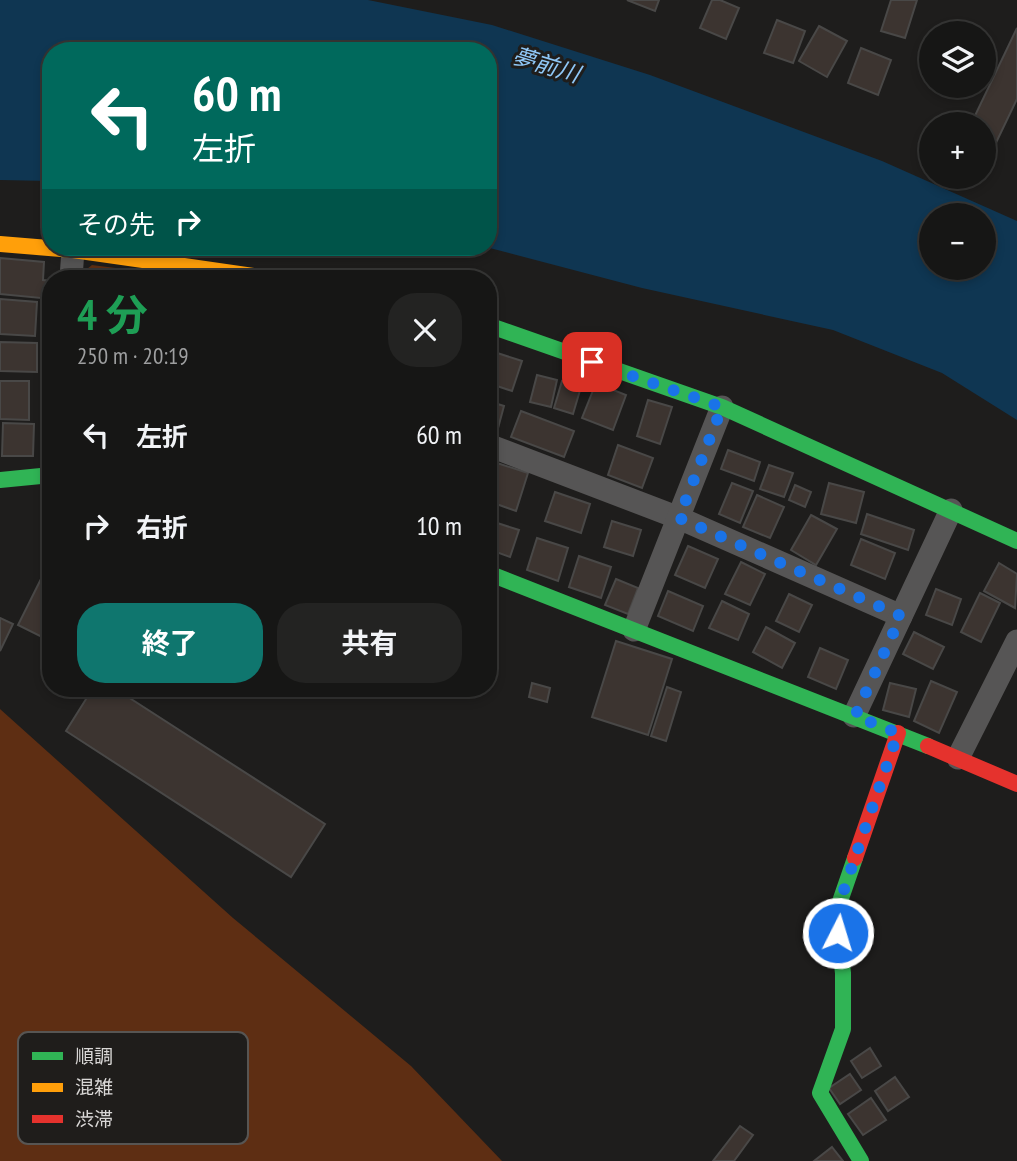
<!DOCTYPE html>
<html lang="ja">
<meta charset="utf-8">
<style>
body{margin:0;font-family:"PT Sans Narrow","Noto Sans JP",sans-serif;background:#232322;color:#f1f3f6;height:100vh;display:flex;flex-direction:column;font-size:26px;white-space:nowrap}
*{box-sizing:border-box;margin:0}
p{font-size:23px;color:#9e9fa0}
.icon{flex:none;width:38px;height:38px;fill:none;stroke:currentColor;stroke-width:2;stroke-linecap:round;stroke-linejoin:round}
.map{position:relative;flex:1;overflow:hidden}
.side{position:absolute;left:42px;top:270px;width:455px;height:427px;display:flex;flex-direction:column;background:#161615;border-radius:28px;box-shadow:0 4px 10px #0003,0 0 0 2px #353534}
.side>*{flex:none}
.banner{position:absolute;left:42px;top:42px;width:455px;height:214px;border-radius:28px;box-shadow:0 4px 10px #0003,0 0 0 2px #353534;background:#00695c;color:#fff;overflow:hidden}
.buttons{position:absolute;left:919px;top:21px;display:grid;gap:14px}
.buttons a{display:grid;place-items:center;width:77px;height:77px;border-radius:50%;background:#161615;box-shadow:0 4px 10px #0003,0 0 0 2px #353534;font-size:35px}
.pin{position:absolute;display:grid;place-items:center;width:60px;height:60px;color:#fff;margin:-30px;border-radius:14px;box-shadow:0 4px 10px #0006}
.me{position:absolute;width:77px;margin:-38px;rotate:5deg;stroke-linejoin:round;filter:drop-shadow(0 0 5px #0008)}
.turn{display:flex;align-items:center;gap:24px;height:147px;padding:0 35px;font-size:32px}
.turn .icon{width:91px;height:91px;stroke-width:2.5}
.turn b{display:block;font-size:49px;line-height:60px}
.then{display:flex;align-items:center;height:66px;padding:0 35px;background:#0003;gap:14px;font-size:26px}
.round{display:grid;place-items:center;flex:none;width:74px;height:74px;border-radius:28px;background:#232322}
.head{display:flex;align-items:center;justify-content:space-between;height:119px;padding:0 35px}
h1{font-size:42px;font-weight:700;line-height:52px;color:#1e9e55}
.cta{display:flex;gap:14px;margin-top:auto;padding:14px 35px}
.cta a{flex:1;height:80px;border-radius:28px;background:#0f766e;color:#fff;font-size:28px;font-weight:700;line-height:80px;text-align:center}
.cta a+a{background:#232322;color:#f1f3f6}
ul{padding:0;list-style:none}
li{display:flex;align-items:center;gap:21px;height:91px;padding:0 35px}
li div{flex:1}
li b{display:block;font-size:26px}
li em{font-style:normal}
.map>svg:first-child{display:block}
</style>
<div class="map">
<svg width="1017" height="1161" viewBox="0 0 1017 1161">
<rect width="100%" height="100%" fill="#1e1d1c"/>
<!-- green -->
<g fill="#5e2e13">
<polygon points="92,265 194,278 82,278 82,273"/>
<polygon points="0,709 233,918 411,1066 502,1161 0,1161"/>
</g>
<!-- water -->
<path fill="#0f3652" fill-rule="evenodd" d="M0,0h368l124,25 158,50 232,86 135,60v199l-75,-47 -109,-43 -191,-42 -156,-41h2v-196h-437v130l-51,-1zM931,215h53v53h-53z"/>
<!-- building -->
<g fill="#3c3430" stroke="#494847" stroke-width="2">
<polygon points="627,0 659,0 655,11"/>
<polygon points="712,0 720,0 739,8 726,39 700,28"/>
<polygon points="891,0 917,0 905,38 881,31"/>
<polygon points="777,20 805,31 793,63 764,53"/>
<polygon points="819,26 847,41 827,77 799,61"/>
<polygon points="1017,28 1017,99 993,149 984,144 984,124 971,124"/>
<polygon points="861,48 891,60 878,95 848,83"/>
<polygon points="0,258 44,262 43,280 51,281 51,299 0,294"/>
<polygon points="0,299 37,302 35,336 0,334"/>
<polygon points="0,342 37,343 37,372 0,371"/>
<polygon points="488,350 522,361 512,391 488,383"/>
<polygon points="537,375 557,380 551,407 530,402"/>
<polygon points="0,381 29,381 29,420 0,419"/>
<polygon points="562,381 581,387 573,414 554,408"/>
<polygon points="596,383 626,395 613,430 582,418"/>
<polygon points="648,400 672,407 660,444 637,436"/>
<polygon points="488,401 504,406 497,432 488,429"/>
<polygon points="521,411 574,431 564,457 511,437"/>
<polygon points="3,423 34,424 33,456 2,456"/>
<polygon points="618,445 653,458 642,488 608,475"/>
<polygon points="728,450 760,462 754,481 721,469"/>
<polygon points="497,463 528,473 516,511 488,501 488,489"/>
<polygon points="769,465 793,473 784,497 760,489"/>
<polygon points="732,483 753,491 740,523 719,514"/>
<polygon points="829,483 864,492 856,523 821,514"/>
<polygon points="795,485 811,492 805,507 789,500"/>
<polygon points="555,492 590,504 581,533 545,521"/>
<polygon points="757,495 784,507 770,538 743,527"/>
<polygon points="867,514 914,530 908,550 861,534"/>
<polygon points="811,515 837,529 816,565 791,550"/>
<polygon points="488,520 519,530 510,557 488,549"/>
<polygon points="612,521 641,530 633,556 604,547"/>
<polygon points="537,538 568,548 558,581 527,570"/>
<polygon points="861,539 895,553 885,579 851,565"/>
<polygon points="688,546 718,559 705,588 675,575"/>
<polygon points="579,556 611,567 601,598 569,587"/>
<polygon points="741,562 765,574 750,605 725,594"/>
<polygon points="999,563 1017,574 1015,608 984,591"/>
<polygon points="42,577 51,582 51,619 42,637 18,625"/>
<polygon points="616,579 638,588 628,614 605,605"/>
<polygon points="936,589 961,599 952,625 926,615"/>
<polygon points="668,591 703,606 693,631 658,616"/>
<polygon points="980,593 1000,603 981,642 961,632"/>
<polygon points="789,594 812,605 799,632 776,621"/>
<polygon points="722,601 749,614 738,640 709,628"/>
<polygon points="0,618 13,624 0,651"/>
<polygon points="766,627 795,643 782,668 753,652"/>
<polygon points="914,632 944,647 933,669 903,654"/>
<polygon points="616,641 672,659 648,735 592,717"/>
<polygon points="820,648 848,660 836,689 808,677"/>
<polygon points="931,681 957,692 939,733 914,721"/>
<polygon points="532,683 550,688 547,702 529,697"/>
<polygon points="890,683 916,689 909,717 883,710"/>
<polygon points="667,687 681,692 666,741 651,736"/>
<polygon points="93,688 114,688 325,824 291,877 66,731"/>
<polygon points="870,1048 881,1066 862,1078 851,1061"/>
<polygon points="850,1074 861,1090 840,1104 829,1088"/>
<polygon points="895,1077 909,1097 888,1111 875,1091"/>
<polygon points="871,1098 886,1120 863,1135 848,1114"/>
<polygon points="740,1126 753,1135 734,1161 713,1161"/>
<polygon points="832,1147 843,1161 814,1161"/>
</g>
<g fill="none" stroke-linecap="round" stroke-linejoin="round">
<!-- street -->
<g stroke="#565555" stroke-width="23">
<polyline points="71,278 73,250"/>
<polyline points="488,445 679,518 901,616"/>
<polyline points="634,630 722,407"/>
<polyline points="854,716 951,510"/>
<polyline points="958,758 1017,641"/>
</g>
<!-- fast -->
<g stroke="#30b455" stroke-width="16">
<polyline points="488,325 722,407 1017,541"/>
<polyline points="0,480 51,475"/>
<polyline points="488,573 928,746"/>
<polyline points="855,858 836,913 843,973 843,1029 820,1093 861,1161"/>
</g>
<!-- slow -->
<polyline stroke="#ff9f0a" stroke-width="16" points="0,244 73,250 268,278"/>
<!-- jam -->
<g stroke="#e5322d" stroke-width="16">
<polyline points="928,746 1017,784"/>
<polyline points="855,858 898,733"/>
</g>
</g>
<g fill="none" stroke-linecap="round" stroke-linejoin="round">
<!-- route -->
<polyline stroke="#1a73e8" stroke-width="12" stroke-dasharray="0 21.6" points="592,362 722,407 679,518 901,616 855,716 898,733 836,913 838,933"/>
</g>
<g text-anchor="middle" stroke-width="6" stroke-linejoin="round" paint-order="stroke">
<!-- water labels -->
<g font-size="23" font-style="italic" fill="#90c8f7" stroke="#1f1d1b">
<text transform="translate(546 65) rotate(17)" y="8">夢前川</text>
</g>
</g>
<!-- legend -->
<rect x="18" y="1032" width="230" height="112" rx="10" fill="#1f1d1b" stroke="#575553" stroke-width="2"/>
<rect x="32" y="1052" width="31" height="8" fill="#30b455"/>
<rect x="32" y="1083" width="31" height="9" fill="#ff9f0a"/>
<rect x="32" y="1115" width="31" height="8" fill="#e5322d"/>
<g font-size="19" fill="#d9d7d6">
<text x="75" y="1063">順調</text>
<text x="75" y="1094">混雑</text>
<text x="75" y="1126">渋滞</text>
</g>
</svg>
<div class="buttons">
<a><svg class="icon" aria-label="layers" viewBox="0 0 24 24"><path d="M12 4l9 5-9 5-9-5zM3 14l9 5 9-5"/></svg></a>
<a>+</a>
<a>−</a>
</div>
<div class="pin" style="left:592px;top:362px;background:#d93025"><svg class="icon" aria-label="arrive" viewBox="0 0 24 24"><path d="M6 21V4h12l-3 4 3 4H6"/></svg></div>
<svg class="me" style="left:838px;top:933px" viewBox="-20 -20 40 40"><circle r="17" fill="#1a73e8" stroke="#fff" stroke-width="3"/><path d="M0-11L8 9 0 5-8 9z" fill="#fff"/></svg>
<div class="banner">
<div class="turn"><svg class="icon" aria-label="left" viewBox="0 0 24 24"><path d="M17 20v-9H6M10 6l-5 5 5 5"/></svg><div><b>60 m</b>左折</div></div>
<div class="then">その先<svg class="icon" aria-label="right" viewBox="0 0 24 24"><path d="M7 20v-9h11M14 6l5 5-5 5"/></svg></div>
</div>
<section class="side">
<div class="head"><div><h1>4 分</h1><p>250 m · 20:19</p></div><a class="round"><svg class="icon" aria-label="close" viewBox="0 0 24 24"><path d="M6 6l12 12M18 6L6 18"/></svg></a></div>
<ul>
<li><svg class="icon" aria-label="left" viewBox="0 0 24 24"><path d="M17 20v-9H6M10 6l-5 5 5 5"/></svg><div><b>左折</b></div><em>60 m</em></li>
<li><svg class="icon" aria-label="right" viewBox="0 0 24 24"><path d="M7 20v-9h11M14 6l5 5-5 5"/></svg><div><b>右折</b></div><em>10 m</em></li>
</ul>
<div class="cta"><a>終了</a><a>共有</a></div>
</section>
</div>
